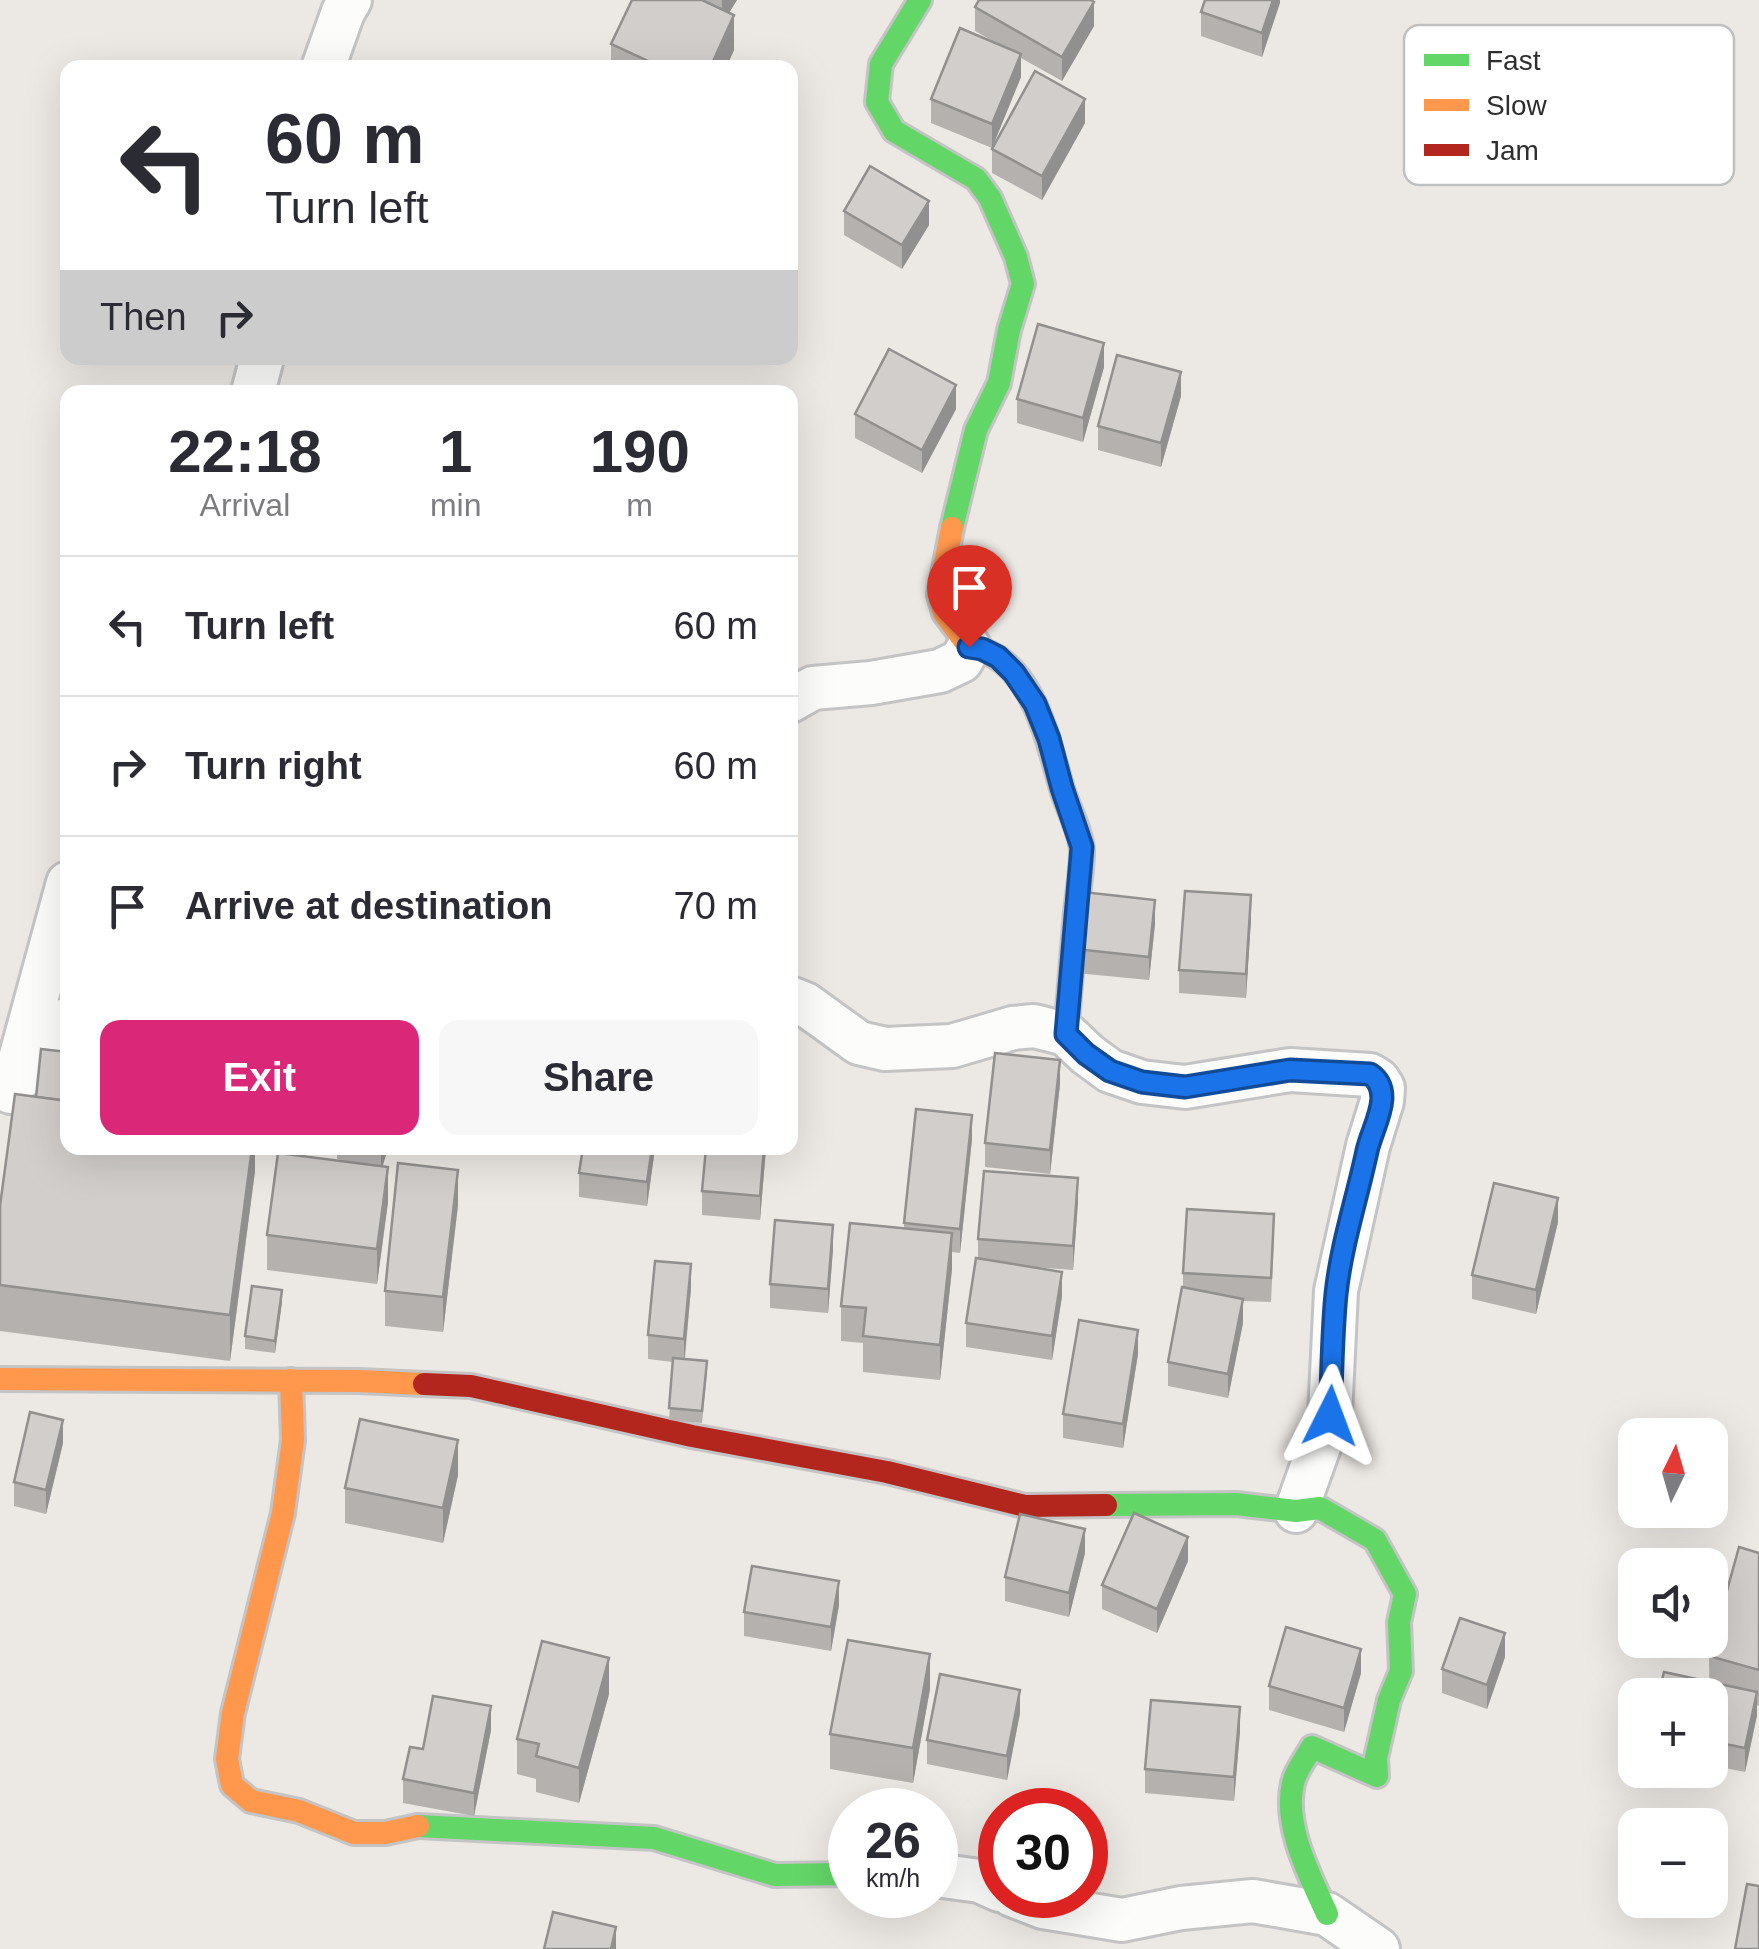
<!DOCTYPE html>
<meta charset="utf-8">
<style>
body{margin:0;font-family:Arial,sans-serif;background:#f7f7f7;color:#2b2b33;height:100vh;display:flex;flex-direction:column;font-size:38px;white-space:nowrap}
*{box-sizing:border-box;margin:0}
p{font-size:32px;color:#7c7c81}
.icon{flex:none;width:55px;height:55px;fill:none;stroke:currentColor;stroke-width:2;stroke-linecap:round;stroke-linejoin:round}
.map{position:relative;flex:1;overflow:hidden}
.side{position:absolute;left:60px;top:385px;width:738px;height:770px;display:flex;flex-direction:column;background:#fff;border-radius:20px;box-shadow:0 10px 40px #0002}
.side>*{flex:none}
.top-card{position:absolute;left:60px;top:60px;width:738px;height:305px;border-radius:20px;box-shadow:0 10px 40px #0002;background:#fff;color:#2b2b33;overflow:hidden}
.needle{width:65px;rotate:5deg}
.tools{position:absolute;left:1618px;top:1418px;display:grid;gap:20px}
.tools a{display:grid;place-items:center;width:110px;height:110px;border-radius:20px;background:#fff;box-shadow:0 10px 40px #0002;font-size:50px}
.speed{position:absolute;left:828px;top:1788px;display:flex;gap:20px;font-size:50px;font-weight:700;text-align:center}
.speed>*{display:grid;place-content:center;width:130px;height:130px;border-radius:50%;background:#fff;box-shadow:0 10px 40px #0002;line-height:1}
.speed small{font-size:25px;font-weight:400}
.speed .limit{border:15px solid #d22;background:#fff;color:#111}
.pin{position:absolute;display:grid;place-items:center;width:85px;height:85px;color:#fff;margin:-102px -42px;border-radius:50% 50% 50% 0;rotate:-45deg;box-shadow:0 0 10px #0007}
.pin .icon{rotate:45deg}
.me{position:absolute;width:110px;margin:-55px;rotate:3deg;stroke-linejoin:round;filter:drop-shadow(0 0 8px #0008)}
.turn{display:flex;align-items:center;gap:35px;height:210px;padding:0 40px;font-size:45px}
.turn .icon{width:130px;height:130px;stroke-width:2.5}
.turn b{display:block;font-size:70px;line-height:85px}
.then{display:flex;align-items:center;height:95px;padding:0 40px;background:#0003;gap:20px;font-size:38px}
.eta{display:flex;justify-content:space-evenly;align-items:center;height:170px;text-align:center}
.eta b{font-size:60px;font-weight:800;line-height:70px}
.action{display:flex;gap:20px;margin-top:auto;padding:20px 40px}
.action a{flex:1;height:115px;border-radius:20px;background:#db2777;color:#fff;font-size:40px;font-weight:800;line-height:115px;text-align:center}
.action a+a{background:#f7f7f7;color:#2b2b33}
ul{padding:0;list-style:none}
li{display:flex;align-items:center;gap:30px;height:140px;padding:0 40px;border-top:2px solid #e1e1e2}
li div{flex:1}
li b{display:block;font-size:38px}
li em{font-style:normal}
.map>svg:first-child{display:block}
</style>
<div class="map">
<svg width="1759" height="1949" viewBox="0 0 1759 1949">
<rect width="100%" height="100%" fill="#ece8e4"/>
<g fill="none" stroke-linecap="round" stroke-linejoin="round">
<!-- street casing -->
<g stroke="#c5c4c5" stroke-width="48">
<g id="street">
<polyline points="323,68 343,12 350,0"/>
<polyline points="253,392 262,358"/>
<polyline points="790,701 813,688 871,683 940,671 961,661 969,647"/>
<polyline points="790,998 805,1004 859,1043 885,1049 952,1046 1013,1028 1034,1026 1066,1034 1087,1054 1110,1071 1142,1082 1185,1087 1290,1070 1370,1075 1378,1080 1383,1088 1382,1101 1368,1146 1336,1291 1330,1416 1296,1511"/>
<polyline points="23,1076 68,1019"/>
<polyline points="11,1092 68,883"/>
<polyline points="935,1875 980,1881 1000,1890"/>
<polyline points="1012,1895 1043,1907 1122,1920 1181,1908 1253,1901 1327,1914 1378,1949"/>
</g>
</g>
<!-- fast casing -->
<g stroke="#c5c4c5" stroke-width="28">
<g id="fast">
<polyline points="920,0 881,64 877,102 894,131 976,179 990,198 1016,257 1023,284 1009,330 999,383 976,430 952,528"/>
<path d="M1106,1505l130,-1 60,7 24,-3 55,32 30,54 -6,28 2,49 -12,29 -13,58 1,18 -65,-29c-6,11 -16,23 -19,36 -10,43 17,93 34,131"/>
<polyline points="418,1826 654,1838 775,1875 850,1874"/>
</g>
</g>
<!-- slow casing -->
<g stroke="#c5c4c5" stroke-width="28">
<g id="slow">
<path d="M952,528l-13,67 5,18 25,34c65,10 78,94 94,145 6,18 18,40 19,59 0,20 -4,41 -6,61 -3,40 -7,81 -10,122"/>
<polyline points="0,1379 359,1381 424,1384"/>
<polyline points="291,1380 293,1440 283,1513 233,1713 227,1759 232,1785 251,1801 299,1811 354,1833 385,1833 418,1826"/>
</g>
</g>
<!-- jam casing -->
<g stroke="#c5c4c5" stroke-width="28">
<polyline id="jam" points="424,1384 471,1386 692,1436 887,1472 1025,1506 1106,1505"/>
</g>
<!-- street -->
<use href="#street" stroke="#fcfcfb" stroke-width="42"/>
<!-- fast -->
<use href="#fast" stroke="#63d668" stroke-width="22"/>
<!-- slow -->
<use href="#slow" stroke="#ff974d" stroke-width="22"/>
<!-- jam -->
<use href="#jam" stroke="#b3261e" stroke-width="22"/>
</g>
<!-- wall -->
<g fill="#b4b1af">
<polygon points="632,0 737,0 729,13 734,50 726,68 611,68 611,44"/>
<polygon points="1280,0 1262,57 1201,36 1201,12"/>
<polygon points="975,7 1094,26 1062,81 1021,58 1021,77 992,148 931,123 931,99 996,43 975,31"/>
<polygon points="1085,123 1042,200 992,173 992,149"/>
<polygon points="844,211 929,225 902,269 844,235"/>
<polygon points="1104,367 1083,442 1017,423 1017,399"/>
<polygon points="1181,396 1161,467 1098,450 1098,426"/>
<polygon points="956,409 922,473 855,438 855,414"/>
<polygon points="1251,919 1246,998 1179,993 1179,970"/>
<polygon points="1155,924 1149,980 1076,973 1076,949"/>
<polygon points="1060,1084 1050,1174 985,1167 985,1143"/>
<polygon points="36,1097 68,1148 255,1148 255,1171 230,1361 0,1331 0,1206"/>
<polygon points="972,1139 960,1253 952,1252 952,1269 940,1380 863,1372 863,1343 841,1341 841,1306 904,1229 904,1223"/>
<polygon points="337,1148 388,1148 382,1166 388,1202 377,1284 267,1270 267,1235 345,1161 337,1159"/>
<polygon points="583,1148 655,1148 647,1206 579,1197 579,1173"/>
<polygon points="706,1148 766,1148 760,1220 702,1215 702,1191"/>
<polygon points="1078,1202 1073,1270 1033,1267 1062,1296 1052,1360 966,1347 966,1323 978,1259 978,1239"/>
<polygon points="458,1205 443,1332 385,1326 385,1291"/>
<polygon points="1558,1222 1536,1314 1472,1299 1472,1275"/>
<polygon points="1274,1238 1271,1302 1243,1301 1243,1323 1228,1398 1168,1386 1168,1362 1183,1287 1183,1273"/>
<polygon points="833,1249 828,1313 770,1308 770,1284"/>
<polygon points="691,1288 685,1359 707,1373 702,1423 669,1420 673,1362 648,1359 648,1335"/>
<polygon points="282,1302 275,1353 245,1349 245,1336"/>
<polygon points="1138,1354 1123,1448 1063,1438 1063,1414"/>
<polygon points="63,1443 46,1514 14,1506 14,1482"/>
<polygon points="458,1475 443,1543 345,1523 345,1488"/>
<polygon points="1085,1553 1069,1617 1005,1601 1005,1577"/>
<polygon points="1759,1553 1759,1706 1757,1705 1757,1715 1745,1772 1710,1765 1709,1656"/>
<polygon points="1188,1561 1157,1633 1102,1609 1102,1585"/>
<polygon points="839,1605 831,1651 744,1636 744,1612"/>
<polygon points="1505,1657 1487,1709 1442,1693 1442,1669"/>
<polygon points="1361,1673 1344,1732 1269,1710 1269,1686"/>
<polygon points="930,1689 913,1783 830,1769 830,1734"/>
<polygon points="609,1694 579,1803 536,1792 536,1779 517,1774 517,1739"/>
<polygon points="1020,1713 1007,1780 927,1764 927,1740"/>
<polygon points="491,1730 474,1816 403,1803 403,1779 423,1749"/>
<polygon points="1240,1731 1234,1801 1145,1793 1145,1769"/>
</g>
<!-- shaded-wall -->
<g fill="#92908e">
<polygon points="722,0 737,0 722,24"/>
<polygon points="1273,0 1280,0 1280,3 1262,57 1262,33"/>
<polygon points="1094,2 1094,26 1062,81 1062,57"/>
<polygon points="734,15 734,50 726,68 710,68"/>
<polygon points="1021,54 1021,77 992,148 992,124"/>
<polygon points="1085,99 1085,123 1042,200 1042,176"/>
<polygon points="929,201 929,225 902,269 902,245"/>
<polygon points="1104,343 1104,367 1083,442 1083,418"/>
<polygon points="1181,372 1181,396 1161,467 1161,443"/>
<polygon points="956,385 956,409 922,473 922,450"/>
<polygon points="1251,895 1251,919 1246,998 1246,974"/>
<polygon points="1155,900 1155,924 1149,980 1149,957"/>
<polygon points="1060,1060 1060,1084 1050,1174 1050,1150"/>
<polygon points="972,1115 972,1139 960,1253 960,1229"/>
<polygon points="252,1148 255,1148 255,1171 230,1361 230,1315"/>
<polygon points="381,1148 388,1148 381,1172"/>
<polygon points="652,1148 655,1148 647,1206 647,1182"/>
<polygon points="764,1148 766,1148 760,1220 760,1196"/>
<polygon points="388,1167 388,1202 377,1284 377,1249"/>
<polygon points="458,1170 458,1205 443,1332 443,1297"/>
<polygon points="1078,1178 1078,1202 1073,1270 1073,1246"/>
<polygon points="1558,1198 1558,1222 1536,1314 1536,1290"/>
<polygon points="833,1225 833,1249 828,1313 828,1289"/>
<polygon points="952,1233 952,1269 940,1380 940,1345"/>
<polygon points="691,1264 691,1288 684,1363 684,1339"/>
<polygon points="1062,1272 1062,1296 1052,1360 1052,1336"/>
<polygon points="282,1290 282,1302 275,1353 275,1341"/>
<polygon points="1243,1299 1243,1323 1228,1398 1228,1374"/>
<polygon points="1138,1330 1138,1354 1123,1448 1123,1424"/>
<polygon points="63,1420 63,1443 46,1514 46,1490"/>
<polygon points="458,1440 458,1475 443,1543 443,1508"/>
<polygon points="1085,1529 1085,1553 1069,1617 1069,1593"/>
<polygon points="1188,1537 1188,1561 1157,1633 1157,1609"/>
<polygon points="839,1581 839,1605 831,1651 831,1627"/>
<polygon points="1505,1633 1505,1657 1487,1709 1487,1685"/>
<polygon points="1361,1649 1361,1673 1344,1732 1344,1708"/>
<polygon points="930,1654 930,1689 913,1783 913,1748"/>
<polygon points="609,1658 609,1694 579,1803 579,1768"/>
<polygon points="1020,1690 1020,1713 1007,1780 1007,1756"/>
<polygon points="1757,1692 1757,1715 1745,1772 1745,1748"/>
<polygon points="491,1706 491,1730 474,1816 474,1793"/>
<polygon points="1240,1707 1240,1731 1234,1801 1234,1777"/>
<polygon points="616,1927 616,1949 611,1949"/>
</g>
<!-- building -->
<g fill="#d1cecb" stroke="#92908e" stroke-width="2.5">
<polygon points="632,0 702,0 734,15 710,68 663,68 611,44"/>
<polygon points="979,0 1091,0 1094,2 1062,57 975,7"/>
<polygon points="1205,0 1273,0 1262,33 1201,12"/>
<polygon points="960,28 1021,54 992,124 931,99"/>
<polygon points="1035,71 1085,99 1042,176 992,149"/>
<polygon points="870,166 929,201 902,245 844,211"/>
<polygon points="1038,324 1104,343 1083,418 1017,399"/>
<polygon points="889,349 956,385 922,450 855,414"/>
<polygon points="1117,355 1181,372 1161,443 1098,426"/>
<polygon points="1185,891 1251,895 1246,974 1179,970"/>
<polygon points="1083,892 1155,900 1149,957 1076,949"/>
<polygon points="41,1049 68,1052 68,1101 36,1097"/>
<polygon points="995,1053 1060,1060 1050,1150 985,1143"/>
<polygon points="15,1094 68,1101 68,1148 252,1148 230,1315 0,1285 0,1206"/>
<polygon points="916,1109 972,1115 960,1229 904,1223"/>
<polygon points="583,1148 652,1148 647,1182 579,1173"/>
<polygon points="706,1148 764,1148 760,1196 702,1191"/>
<polygon points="278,1153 388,1167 377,1249 267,1235"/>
<polygon points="398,1163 458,1170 443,1297 385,1291"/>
<polygon points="984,1171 1078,1178 1073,1246 978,1239"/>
<polygon points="1494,1183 1558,1198 1536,1290 1472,1275"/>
<polygon points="1187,1209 1274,1214 1271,1278 1183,1273"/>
<polygon points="775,1220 833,1225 828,1289 770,1284"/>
<polygon points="850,1223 952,1233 940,1345 863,1336 866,1308 841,1306"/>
<polygon points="976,1258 1062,1272 1052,1336 966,1323"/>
<polygon points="655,1261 691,1264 684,1339 648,1335"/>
<polygon points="252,1286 282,1290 275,1341 245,1336"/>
<polygon points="1182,1287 1243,1299 1228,1374 1168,1362"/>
<polygon points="1079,1320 1138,1330 1123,1424 1063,1414"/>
<polygon points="673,1358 707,1361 702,1411 669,1408"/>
<polygon points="30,1412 63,1420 46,1490 14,1482"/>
<polygon points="360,1419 458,1440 443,1508 345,1488"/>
<polygon points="1134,1513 1188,1537 1157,1609 1102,1585"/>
<polygon points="1020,1514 1085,1529 1069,1593 1005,1577"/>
<polygon points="1739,1547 1759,1553 1759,1670 1709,1656"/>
<polygon points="752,1566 839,1581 831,1627 744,1612"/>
<polygon points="1460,1618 1505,1633 1487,1685 1442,1669"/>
<polygon points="1286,1627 1361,1649 1344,1708 1269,1686"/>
<polygon points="848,1640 930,1654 913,1748 830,1734"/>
<polygon points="542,1641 609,1658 579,1768 536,1756 539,1744 517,1739"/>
<polygon points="1664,1672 1757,1692 1745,1748 1710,1741 1710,1695 1658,1695"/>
<polygon points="940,1674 1020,1690 1007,1756 927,1740"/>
<polygon points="433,1696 491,1706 474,1793 403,1779 410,1747 423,1749"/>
<polygon points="1151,1700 1240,1707 1234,1777 1145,1769"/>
<polygon points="1747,1884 1759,1886 1759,1949 1735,1949"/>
<polygon points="553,1912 616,1927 611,1949 544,1949"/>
</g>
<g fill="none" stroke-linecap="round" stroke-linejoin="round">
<!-- route casing -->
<g stroke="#114b97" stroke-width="25">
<path id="route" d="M969,647l13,2 16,8 16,16 21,31 14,35 13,49 20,59 -16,187 20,20 24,17 32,11 43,5 105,-17 80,4c26,18 2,53 -3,77 -10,47 -26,95 -31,143 -4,40 -4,82 -6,122"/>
</g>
<!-- route -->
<use href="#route" stroke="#1a73e8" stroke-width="18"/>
</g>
<!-- legend -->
<rect x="1404" y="25" width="330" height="160" rx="15" fill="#fff" stroke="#c0c0c0" stroke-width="2.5"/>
<rect x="1424" y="54" width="45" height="12" fill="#63d668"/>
<rect x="1424" y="99" width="45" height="12" fill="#ff974d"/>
<rect x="1424" y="144" width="45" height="12" fill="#b3261e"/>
<g font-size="28" fill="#2e2e2e">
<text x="1486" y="70">Fast</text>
<text x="1486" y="115">Slow</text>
<text x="1486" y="160">Jam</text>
</g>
</svg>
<div class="tools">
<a><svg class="needle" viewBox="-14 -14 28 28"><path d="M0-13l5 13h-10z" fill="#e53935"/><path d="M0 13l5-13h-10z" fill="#7c7c81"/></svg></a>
<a><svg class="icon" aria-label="sound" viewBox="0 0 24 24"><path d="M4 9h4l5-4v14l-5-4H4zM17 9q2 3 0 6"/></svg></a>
<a>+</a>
<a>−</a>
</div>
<div class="speed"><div>26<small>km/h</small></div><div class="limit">30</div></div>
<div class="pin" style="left:969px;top:647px;background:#d93025"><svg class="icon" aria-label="arrive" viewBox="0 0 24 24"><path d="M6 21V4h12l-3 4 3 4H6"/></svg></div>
<svg class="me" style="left:1330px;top:1416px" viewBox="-20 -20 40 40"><path d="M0-17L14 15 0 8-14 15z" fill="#1a73e8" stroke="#fff" stroke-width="4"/></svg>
<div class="top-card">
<div class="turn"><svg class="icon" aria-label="left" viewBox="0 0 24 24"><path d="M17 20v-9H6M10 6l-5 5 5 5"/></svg><div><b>60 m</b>Turn left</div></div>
<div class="then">Then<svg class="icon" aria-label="right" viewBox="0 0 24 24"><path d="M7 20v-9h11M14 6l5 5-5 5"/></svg></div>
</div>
<section class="side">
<div class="eta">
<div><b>22:18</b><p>Arrival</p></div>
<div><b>1</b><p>min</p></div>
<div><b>190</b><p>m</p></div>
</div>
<ul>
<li><svg class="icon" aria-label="left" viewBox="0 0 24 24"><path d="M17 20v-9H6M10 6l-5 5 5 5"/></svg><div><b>Turn left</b></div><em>60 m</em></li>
<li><svg class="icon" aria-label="right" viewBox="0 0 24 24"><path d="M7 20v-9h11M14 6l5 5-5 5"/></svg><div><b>Turn right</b></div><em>60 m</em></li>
<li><svg class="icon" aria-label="arrive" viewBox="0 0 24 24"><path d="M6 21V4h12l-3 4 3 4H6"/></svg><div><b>Arrive at destination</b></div><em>70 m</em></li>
</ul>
<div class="action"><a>Exit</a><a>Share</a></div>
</section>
</div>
